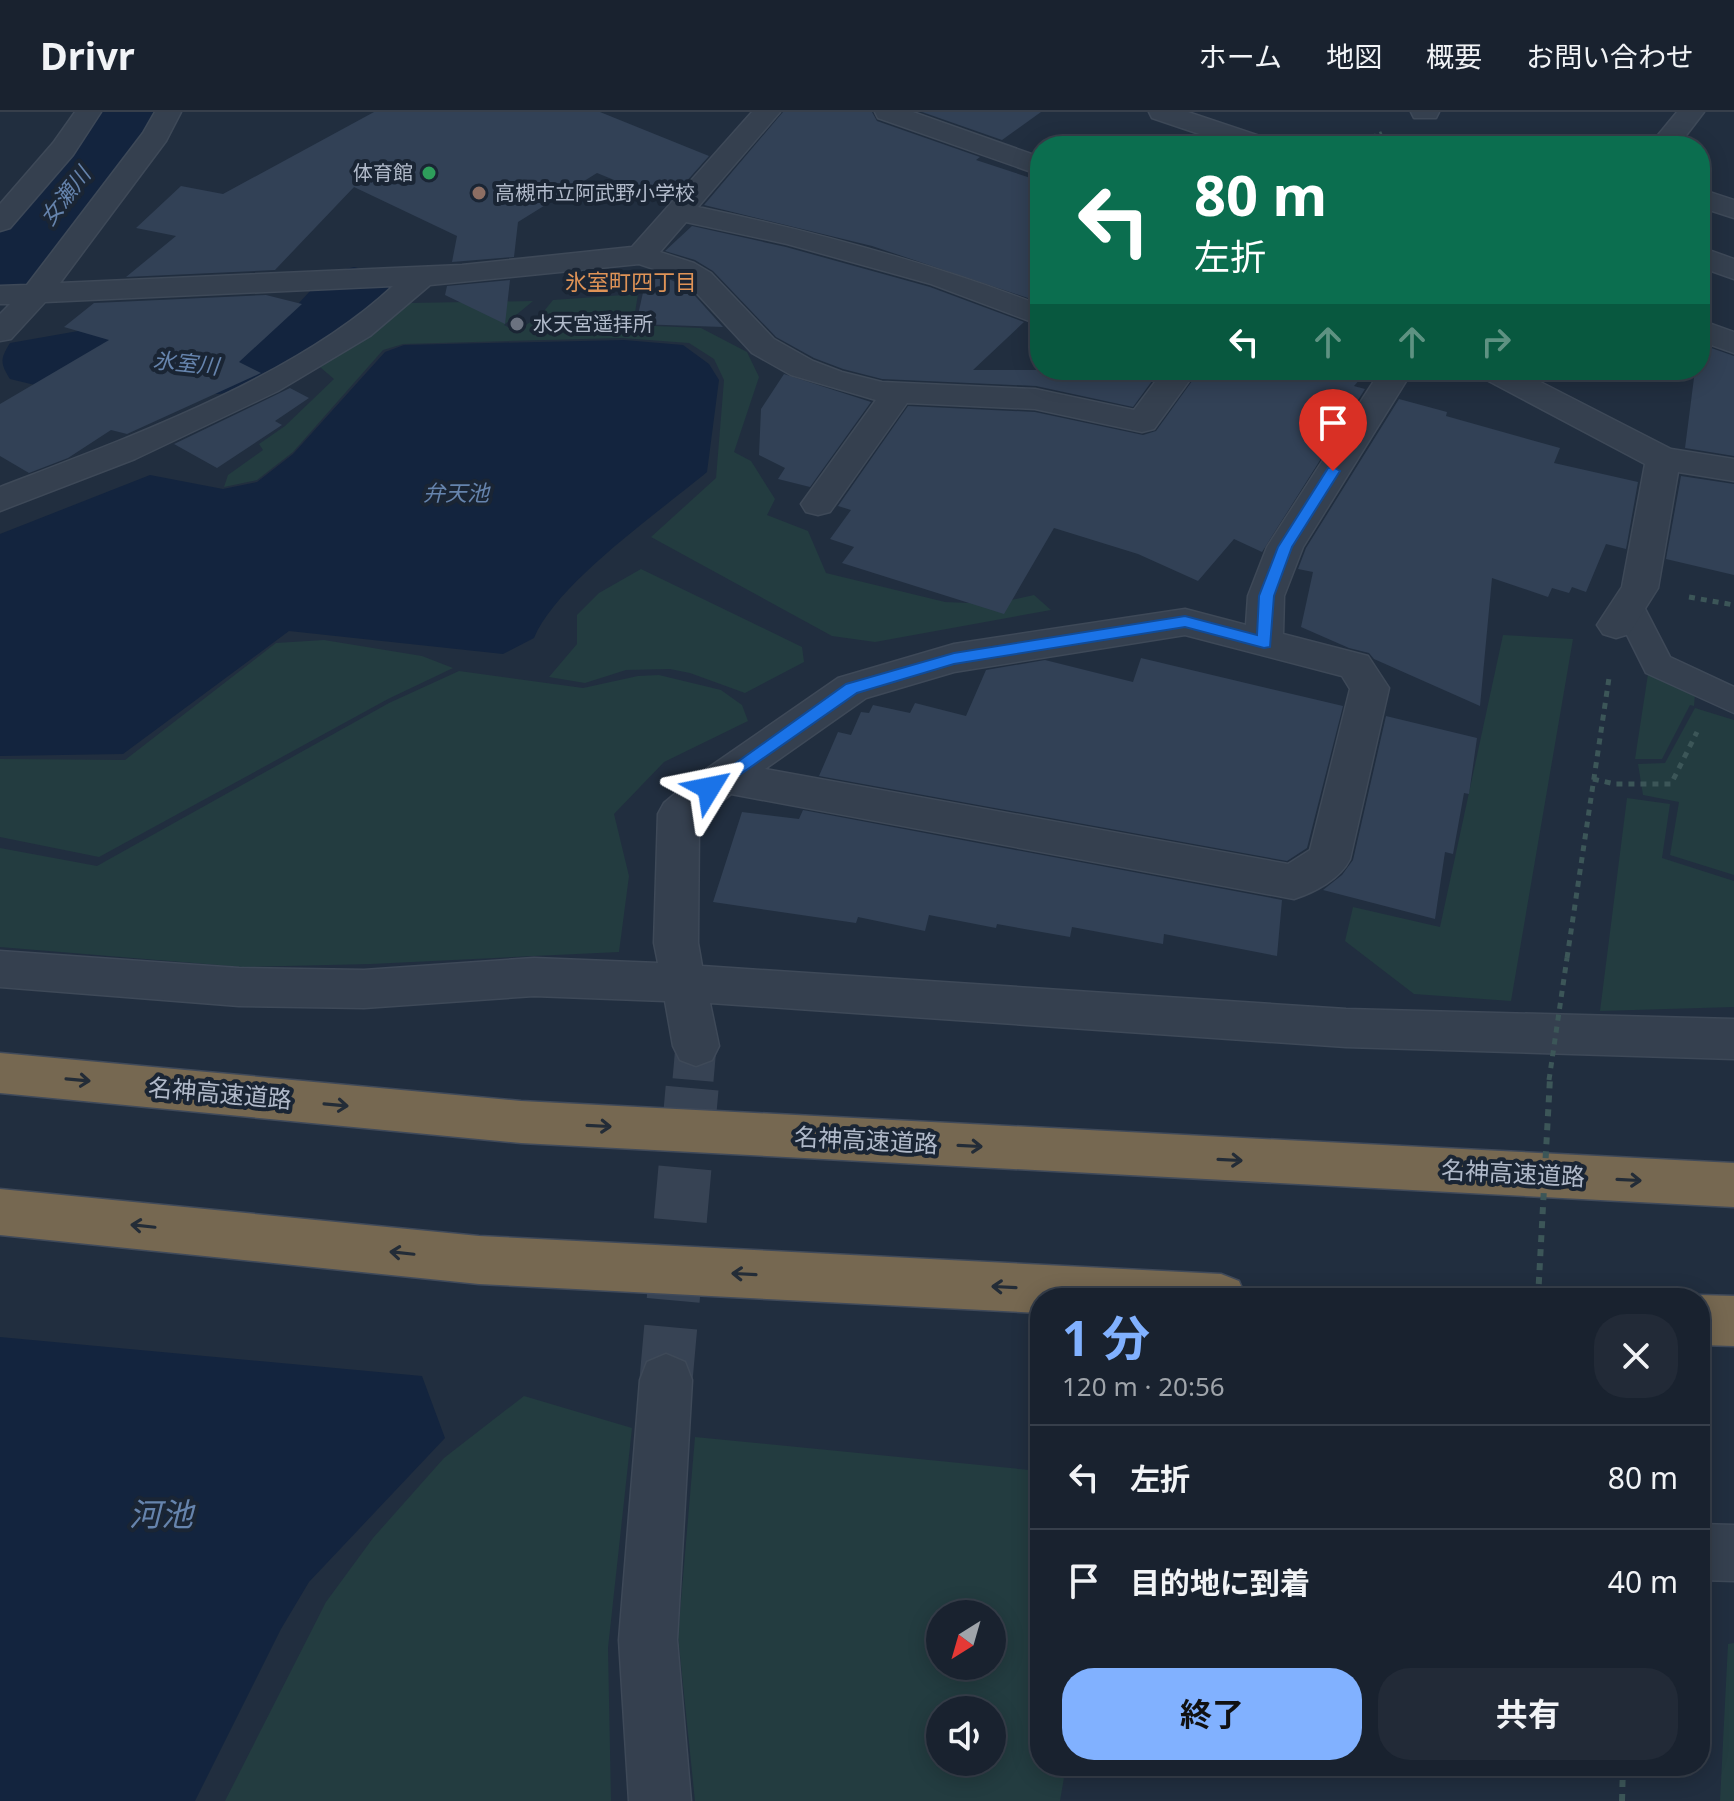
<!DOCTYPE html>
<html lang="ja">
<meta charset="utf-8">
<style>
body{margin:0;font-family:"Noto Sans","Noto Sans JP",sans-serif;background:#222a37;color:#f1f3f6;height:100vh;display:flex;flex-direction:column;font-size:30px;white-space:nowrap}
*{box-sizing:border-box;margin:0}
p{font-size:26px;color:#9fa4aa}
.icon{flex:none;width:44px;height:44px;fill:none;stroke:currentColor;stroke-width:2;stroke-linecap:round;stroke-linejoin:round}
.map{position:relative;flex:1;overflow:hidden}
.details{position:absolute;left:1030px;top:1176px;width:680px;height:488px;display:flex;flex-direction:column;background:#19222f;border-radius:32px;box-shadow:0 4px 20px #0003,0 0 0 2px #373f4b}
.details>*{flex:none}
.top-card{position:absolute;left:1030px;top:24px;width:680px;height:244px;border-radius:32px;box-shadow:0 4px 20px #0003,0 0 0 2px #373f4b;background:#0b6e4f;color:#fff;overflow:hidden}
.needle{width:52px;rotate:217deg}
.buttons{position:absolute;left:926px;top:1488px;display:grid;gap:16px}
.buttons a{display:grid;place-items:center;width:80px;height:80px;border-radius:50%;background:#19222f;box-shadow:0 4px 20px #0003,0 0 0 2px #373f4b;font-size:40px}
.pin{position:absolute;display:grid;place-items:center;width:68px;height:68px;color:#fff;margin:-82px -34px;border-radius:50% 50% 50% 0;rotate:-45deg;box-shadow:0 0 8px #0007}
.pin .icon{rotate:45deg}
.me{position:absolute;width:88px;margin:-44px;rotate:55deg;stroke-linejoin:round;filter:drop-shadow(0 0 6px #0008)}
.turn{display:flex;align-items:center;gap:28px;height:168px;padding:0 32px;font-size:36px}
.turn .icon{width:104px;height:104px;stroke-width:2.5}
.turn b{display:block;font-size:56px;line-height:68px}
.lanes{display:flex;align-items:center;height:76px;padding:0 32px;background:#0003;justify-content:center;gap:40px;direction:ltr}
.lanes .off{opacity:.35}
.round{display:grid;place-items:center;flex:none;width:84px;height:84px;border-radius:32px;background:#222a37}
.headline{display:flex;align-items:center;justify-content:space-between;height:136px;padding:0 32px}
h1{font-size:48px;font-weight:700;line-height:60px;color:#81b1ff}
.action{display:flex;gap:16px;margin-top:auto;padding:16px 32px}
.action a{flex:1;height:92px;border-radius:32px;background:#81b1ff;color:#111;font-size:32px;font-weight:700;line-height:92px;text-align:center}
.action a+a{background:#222a37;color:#f1f3f6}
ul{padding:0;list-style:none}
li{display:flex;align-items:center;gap:24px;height:104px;padding:0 32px;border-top:2px solid #373f4b}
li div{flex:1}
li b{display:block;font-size:30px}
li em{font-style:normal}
header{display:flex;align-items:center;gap:48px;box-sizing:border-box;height:112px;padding:0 40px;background:#19222f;border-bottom:2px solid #373f4b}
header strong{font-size:38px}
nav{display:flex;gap:44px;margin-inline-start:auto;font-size:28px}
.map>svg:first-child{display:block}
</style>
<header>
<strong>Drivr</strong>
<nav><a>ホーム</a><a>地図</a><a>概要</a><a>お問い合わせ</a></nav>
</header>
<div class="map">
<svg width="1734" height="1689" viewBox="0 0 1734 1689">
<rect width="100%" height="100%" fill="#212e3f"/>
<!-- green -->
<g fill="#233c40" fill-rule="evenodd">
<polygon points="638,182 633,213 701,216 747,240 759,265 734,340 751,349 775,387 767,403 808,419 826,461 945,490 994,492 1034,483 1051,498 875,530 832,524 651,425 716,366 724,268 714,247 689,231 622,226 403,232 383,238 293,340 257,368 224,375 228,363 263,338 259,332 285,314 334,267 320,255 409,191 533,189 504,213 516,219 540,204 553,188"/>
<polygon points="641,457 802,535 804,550 745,581 690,561 670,557 626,558 585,571 549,565 577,532 577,503 599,481"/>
<polygon points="1503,523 1573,527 1511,889 1414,882 1345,829 1353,795 1440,815"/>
<polygon points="324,528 422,544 453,556 388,587 99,745 0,725 0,647 125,648 276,531"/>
<polygon points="459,559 583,576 638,564 659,563 721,578 742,593 748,609 664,650 614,702 629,764 619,840 371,852 242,855 0,835 0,736 97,754 389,591"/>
<polygon points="1648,562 1695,582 1694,594 1690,593 1662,647 1635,647"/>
<polygon points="1695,596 1734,608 1734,763 1670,743 1679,690 1643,683 1638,652 1665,651"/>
<polygon points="1627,686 1670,692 1662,746 1734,769 1734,895 1600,899"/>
<polygon points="524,1284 632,1316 608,1536 611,1689 225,1689 326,1490 373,1426 444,1346"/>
<path d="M695,1325l345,34v295h26l-6,35h-365l-17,-165zM992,1502v52h-52v-52zM992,1598v52h-52v-52z"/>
<polygon points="1734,1531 1734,1689 1720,1689 1728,1532"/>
</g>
<!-- water -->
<g fill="#13243e">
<path d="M624,228l59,5 26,19 10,16 -12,92c-49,41 -150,111 -173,166l-31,16 -214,-23 -166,123 -123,2v-222l150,-59 73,14 34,-7 36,-28 92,-102 19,-7z"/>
<polygon points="0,1225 422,1264 445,1326 309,1470 281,1517 195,1689 0,1689"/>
</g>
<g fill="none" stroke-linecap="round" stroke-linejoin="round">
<!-- river -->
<g fill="#13243e" fill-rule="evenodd">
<polygon points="94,0 166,0 28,186 0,193 0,118"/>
<path d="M354,155l28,7 12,17 -52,62 -58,30 -29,7 -37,4 -117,-17 -62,9 -29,-7c-10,-16 -10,-20 0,-36l91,-16 117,17 19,-2 47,-23 42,-45z"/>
</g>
</g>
<!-- building -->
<g fill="#324156">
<polygon points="374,0 600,0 709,44 668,90 597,61 518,110 514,145 452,150 457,124 354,75 275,158 126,165 176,124 136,116 181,74 223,82"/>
<polygon points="783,0 872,0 877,9 980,45 976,48 1040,69 1040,190 872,134 704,93"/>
<polygon points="922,0 1041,0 1002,28"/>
<polygon points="692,114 786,135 930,175 1024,210 973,258 1160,258 1133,295 1036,274 882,267 843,257 814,246 776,225 713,159 695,148 665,139"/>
<polygon points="648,158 687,175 723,215 636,212"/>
<polygon points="510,168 505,212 445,183 447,174"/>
<polygon points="266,183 302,192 239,250 261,261 127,322 111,318 68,346 29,361 0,344 0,292 109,228 64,215 94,191"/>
<polygon points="1700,232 1734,244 1734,344 1685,336 1695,258 1700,258"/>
<polygon points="1200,258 1368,258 1354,274 1365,277 1262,440 1234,427 1198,469 1138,442 1054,416 1004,502 842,451 854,435 830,427 851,398 838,394 908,294 1035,300 1143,323 1156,319"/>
<polygon points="784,262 871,290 810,375 778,367 785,356 759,343 761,297"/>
<polygon points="290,276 309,286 275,309 282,313 217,356 174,332"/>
<polygon points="1399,287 1447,300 1446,304 1560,336 1554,351 1638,370 1626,437 1606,432 1586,480 1572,475 1569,481 1552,476 1548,485 1492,466 1480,594 1374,547 1369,541 1349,536 1301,515 1313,460 1298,457 1306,436"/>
<polygon points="1681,364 1734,372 1734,463 1666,447"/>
<polygon points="1141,546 1343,594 1307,736 1287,749 819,664 838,620 851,623 861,600 869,601 873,593 910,601 915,591 966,604 986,558 1045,548 1133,570"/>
<polygon points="1386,604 1477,626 1469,682 1464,681 1453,742 1445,740 1435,807 1323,778 1342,763 1353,748"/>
<polygon points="803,698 1282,788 1277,844 1164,822 1163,832 1072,815 1070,825 997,812 996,816 929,803 925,819 858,805 856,811 713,790 742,700 799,707"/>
</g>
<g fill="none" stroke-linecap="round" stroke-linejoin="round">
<!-- street-tunnel-far1 -->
<polyline stroke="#374354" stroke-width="41" stroke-dasharray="41 20" stroke-linecap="butt" points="693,968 696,934"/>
<!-- street-tunnel -->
<polyline stroke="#374354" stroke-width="53" stroke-dasharray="53 27" stroke-linecap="butt" points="666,1268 693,966"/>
<!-- lane casing -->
<g stroke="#3e4958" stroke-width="3">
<polygon id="lane" points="1629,484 1640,487 1670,545 1734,575 1734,601 1646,561 1613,495 1618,487"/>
</g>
<!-- street casing -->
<g stroke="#3e4958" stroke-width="3">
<g id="street">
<polygon points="75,0 101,0 73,43 10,116 0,119 0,92 53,31"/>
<path d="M155,0h26l-15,29 -106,142 402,-18 170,-18 120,-135h28l-82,95c118,25 230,55 342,98v20l-109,-41 -144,-40 -101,-22 -26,30 34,11 17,10 63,66 39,22 29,11 40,10 153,7 99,21 30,-40h33l-43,59 -12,3 -107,-23 -128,-6 -77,109 -12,3 -12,-3 -5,-8 75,-104 -85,-25 -39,-22 -63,-68 -17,-10 -33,-11 -209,21 -60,51 -92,55 -143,68 -135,52v-24c125,-48 295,-109 393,-201l-348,16 -34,37 -11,2v-27l10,-10h-10v-18l27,-1 116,-152z"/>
<polygon points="875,0 913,0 1040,45 1040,63 878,6"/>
<polygon points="1149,0 1188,0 1272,28 1276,34 1235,34 1152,6"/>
<polygon points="1411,0 1439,0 1436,6 1414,6"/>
<polygon points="1677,0 1704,0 1678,34 1649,34"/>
<polygon points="1700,77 1734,88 1734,106 1700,95"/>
<polygon points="1700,135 1734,147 1734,167 1700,155"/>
<polygon points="1700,208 1734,220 1734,241 1700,229"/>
<path d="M1381,258h32l-110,177 -19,49 -1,38 85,22 21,32 -39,171c-10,20 -35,33 -56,40l-563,-105 -32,26 -1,123 4,23 644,43 388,10v40l-388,-12 -636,-44 9,43 -7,14 -16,6 -16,-6 -7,-14 -8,-45 -131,-5 -170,12 -125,-2 -239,-19v-36l239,17 125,2 170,-12 124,5 -4,-20 4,-129 6,-11 31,-26 143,-99 116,-34 231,-35 61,16 2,-29 19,-49zM1185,523l157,41 8,13 -40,161 -22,14 -523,-95 101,-71 88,-26z"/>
<polygon points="1476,258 1517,258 1671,337 1734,347 1734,369 1678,360 1658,476 1629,522 1616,526 1603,522 1597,513 1622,475 1645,352 1481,265"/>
<polygon points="666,1242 685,1250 692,1268 677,1528 691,1689 629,1689 619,1528 640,1268 647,1250"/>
<polygon points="1700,1412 1734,1413 1734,1469 1700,1468"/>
</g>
</g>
<!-- highway casing -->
<g stroke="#404a5a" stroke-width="3">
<g id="highway">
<polygon points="0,941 521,989 1734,1051 1734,1095 521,1031 0,981"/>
<polygon points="0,1077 479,1124 1221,1162 1239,1169 1246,1186 1040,1186 1040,1201 479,1172 0,1123"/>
<polygon points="1700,1183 1734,1184 1734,1234 1700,1233 1700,1186 1693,1186"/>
</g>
</g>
<!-- path-far2 -->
<polyline stroke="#3c5658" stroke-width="4" stroke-dasharray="4 4" stroke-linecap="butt" points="1350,34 1382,21"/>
<!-- path-far1 -->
<g stroke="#3c5658" stroke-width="5" stroke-dasharray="6 6" stroke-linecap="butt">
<polyline points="1689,485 1734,493"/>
<polyline points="1593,667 1615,672 1671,672 1697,620"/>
<polyline points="1567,846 1609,566"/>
</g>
<!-- path -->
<polyline stroke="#3c5658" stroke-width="6" stroke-dasharray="7 7" stroke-linecap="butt" points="1622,1689 1623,1654"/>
<!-- lane -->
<use href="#lane" fill="#35404f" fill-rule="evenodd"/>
<!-- street -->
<use href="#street" fill="#35404f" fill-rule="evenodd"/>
<!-- highway -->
<use href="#highway" fill="#766851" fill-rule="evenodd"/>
<!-- path-bridge-far1 -->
<polyline stroke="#3c5658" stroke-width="5" stroke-dasharray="6 6" stroke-linecap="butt" points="1549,968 1567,846"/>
<!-- path-bridge -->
<polyline stroke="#3c5658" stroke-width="6" stroke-dasharray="7 7" stroke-linecap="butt" points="1538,1186 1550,966"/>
</g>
<!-- one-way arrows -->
<defs><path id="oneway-shaft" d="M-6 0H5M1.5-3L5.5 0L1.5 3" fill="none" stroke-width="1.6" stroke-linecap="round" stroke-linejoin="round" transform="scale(2)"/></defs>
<g stroke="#232c37">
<use href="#oneway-shaft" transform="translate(78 968) rotate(5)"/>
<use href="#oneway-shaft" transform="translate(336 993) rotate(5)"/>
<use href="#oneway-shaft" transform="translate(599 1014) rotate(3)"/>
<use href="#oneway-shaft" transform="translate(970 1034) rotate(3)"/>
<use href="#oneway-shaft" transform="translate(1230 1048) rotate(3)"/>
<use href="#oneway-shaft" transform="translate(1629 1068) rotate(3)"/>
<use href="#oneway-shaft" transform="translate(143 1114) rotate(-174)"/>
<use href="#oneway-shaft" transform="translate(402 1141) rotate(-174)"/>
<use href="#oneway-shaft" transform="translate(744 1162) rotate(-177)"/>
<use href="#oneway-shaft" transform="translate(1004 1175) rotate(-177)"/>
</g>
<!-- route -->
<polygon fill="#1a73e8" stroke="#114b97" stroke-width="2" points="1333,355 1340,359 1292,435 1274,484 1270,535 1264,536 1185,515 954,552 857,581 715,680 709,682 701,676 846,572 954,541 1185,504 1257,523 1259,484 1278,435 1328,356"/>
<!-- markers -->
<circle fill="#2e9e5b" stroke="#1a2534" stroke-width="3" cx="429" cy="61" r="8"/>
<circle fill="#8d6e63" stroke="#1a2534" stroke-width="3" cx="479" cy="81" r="8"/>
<circle fill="#6b7280" stroke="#1a2534" stroke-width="3" cx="517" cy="212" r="8"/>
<g text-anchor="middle" stroke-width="8" stroke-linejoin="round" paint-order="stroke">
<!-- far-poi labels -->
<g font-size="20" fill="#b1baca" stroke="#1a2534" text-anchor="start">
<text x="413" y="68" text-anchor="end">体育館</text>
<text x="495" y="88">高槻市立阿武野小学校</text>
<text x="533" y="219">水天宮遥拝所</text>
</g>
<!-- far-water labels -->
<g font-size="22" font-style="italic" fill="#6684ad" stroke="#1a2534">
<text transform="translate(65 84) rotate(-52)" y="8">女瀬川</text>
<text transform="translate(186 251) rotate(6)" y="8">氷室川</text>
<text x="456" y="389">弁天池</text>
</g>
<!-- far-neighbourhood labels -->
<g font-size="22" fill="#df9357" stroke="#1a2534">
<text x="631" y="178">氷室町四丁目</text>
</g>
<!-- street labels -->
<g font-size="24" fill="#b1baca" stroke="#1a2534">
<text transform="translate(220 982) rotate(5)" y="8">名神高速道路</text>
<text transform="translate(866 1029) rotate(3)" y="8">名神高速道路</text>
<text transform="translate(1513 1062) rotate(3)" y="8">名神高速道路</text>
</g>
<!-- near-water labels -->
<g font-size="32" font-style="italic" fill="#6684ad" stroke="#1a2534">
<text x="161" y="1414">河池</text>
</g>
</g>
</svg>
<div class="buttons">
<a><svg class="needle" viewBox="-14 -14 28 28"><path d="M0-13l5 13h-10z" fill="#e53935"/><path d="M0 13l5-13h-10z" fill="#9fa4aa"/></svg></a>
<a><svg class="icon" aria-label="sound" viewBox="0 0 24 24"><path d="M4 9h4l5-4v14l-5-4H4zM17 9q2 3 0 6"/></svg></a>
</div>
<div class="pin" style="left:1333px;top:359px;background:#d93025"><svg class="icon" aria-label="arrive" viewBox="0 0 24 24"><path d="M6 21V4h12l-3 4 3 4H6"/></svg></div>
<svg class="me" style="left:709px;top:676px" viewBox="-20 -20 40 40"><path d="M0-17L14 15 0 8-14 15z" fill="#1a73e8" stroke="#fff" stroke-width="4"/></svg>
<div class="top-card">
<div class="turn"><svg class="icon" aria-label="left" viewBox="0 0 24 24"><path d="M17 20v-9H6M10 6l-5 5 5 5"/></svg><div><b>80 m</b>左折</div></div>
<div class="lanes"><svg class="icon" aria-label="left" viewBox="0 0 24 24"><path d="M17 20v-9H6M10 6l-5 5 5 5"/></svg><svg class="icon off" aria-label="ahead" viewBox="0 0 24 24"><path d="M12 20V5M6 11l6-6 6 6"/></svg><svg class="icon off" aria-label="ahead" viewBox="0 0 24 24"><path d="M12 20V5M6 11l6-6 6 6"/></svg><svg class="icon off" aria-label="right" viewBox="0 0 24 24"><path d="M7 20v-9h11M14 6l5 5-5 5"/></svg></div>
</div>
<section class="details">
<div class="headline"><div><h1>1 分</h1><p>120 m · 20:56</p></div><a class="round"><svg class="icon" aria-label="close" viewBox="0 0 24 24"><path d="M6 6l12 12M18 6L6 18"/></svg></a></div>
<ul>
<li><svg class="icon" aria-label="left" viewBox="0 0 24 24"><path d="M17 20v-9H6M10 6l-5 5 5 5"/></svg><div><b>左折</b></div><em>80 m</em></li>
<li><svg class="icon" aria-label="arrive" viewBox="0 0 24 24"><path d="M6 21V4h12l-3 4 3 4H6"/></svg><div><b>目的地に到着</b></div><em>40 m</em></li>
</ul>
<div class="action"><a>終了</a><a>共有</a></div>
</section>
</div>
